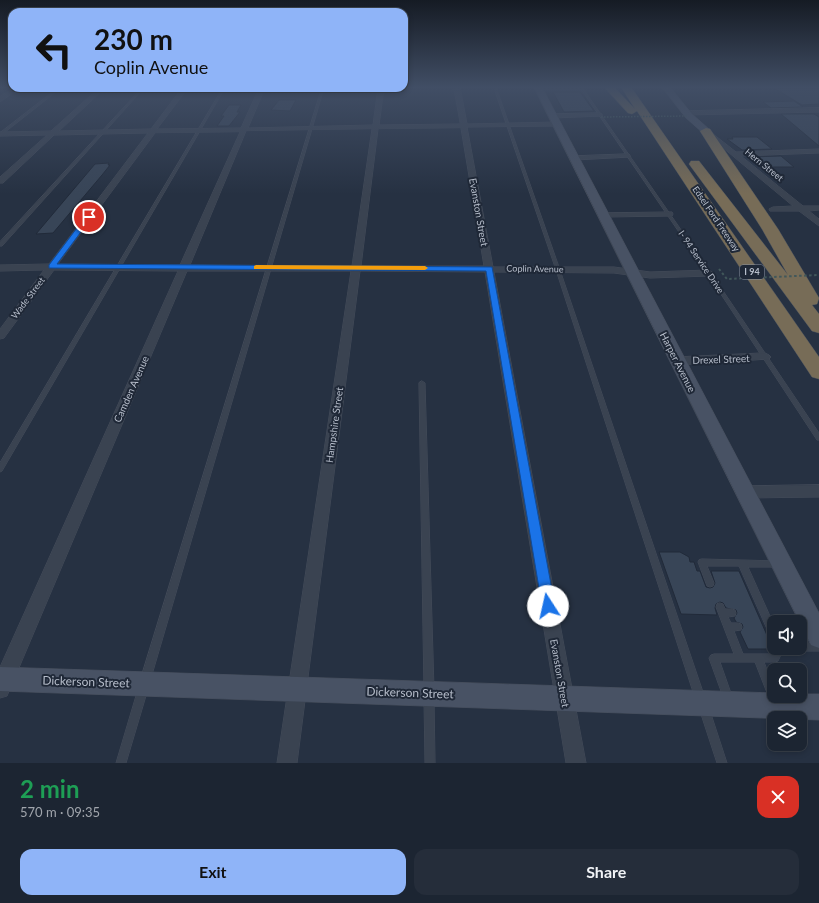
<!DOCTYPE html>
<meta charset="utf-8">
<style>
body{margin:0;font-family:Lato,sans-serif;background:#252d3a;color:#f1f3f6;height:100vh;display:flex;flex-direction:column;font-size:15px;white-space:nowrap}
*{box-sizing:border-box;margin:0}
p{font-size:13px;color:#a0a5ac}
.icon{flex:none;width:22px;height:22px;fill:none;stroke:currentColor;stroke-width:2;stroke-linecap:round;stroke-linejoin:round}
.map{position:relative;height:763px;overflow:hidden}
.panel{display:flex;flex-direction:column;background:#1c2532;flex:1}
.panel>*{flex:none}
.guide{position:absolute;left:8px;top:8px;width:400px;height:84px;border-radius:12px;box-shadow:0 2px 6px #0003,0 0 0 1px #3a424d;background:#8fb4f8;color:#111;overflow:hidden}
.fabs{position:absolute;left:767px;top:615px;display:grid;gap:8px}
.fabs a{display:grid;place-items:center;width:40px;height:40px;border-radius:8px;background:#1c2532;box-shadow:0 2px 6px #0003,0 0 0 1px #3a424d;font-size:20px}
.pin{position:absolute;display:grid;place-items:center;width:34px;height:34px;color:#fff;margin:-17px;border:2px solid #fff;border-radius:50%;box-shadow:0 1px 4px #0007}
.me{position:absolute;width:44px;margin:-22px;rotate:350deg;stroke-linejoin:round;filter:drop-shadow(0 0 3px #0008)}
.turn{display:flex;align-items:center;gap:14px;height:84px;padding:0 20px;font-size:18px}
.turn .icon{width:52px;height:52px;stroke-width:2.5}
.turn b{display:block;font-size:28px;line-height:34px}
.round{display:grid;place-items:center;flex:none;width:42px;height:42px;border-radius:12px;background:#252d3a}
.overview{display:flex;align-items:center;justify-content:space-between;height:68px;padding:0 20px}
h1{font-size:24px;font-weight:700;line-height:30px;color:#1e9e55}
.button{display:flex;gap:8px;margin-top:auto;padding:8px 20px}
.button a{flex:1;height:46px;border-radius:12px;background:#8fb4f8;color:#111;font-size:16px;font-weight:700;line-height:46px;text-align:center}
.button a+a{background:#252d3a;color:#f1f3f6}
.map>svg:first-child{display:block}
</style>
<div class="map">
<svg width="819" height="763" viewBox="0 0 819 763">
<rect width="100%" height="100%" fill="#263142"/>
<!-- building -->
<g fill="#384557" stroke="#212a39">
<polygon points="774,88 819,88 819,104 802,105"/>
<polygon points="553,92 580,92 594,111 564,112"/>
<polygon points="279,100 296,100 290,111 271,110"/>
<polygon points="794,101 803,107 771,108 763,102"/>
<polygon points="229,105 241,105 237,112 240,112 229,126 217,126 224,116 221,116"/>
<polygon points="781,114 814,114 819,117 819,146"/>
<polygon points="732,137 757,137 772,149 742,150 727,139 733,139"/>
<polygon points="781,156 794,167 763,167 750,157"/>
<polygon points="109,163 108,165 110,165 102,175 53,233 36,234 95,164"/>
<polygon points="659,552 680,552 689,557 690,562 694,562 697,571 700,571 706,587 710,588 713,587 715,583 711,571 739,571 773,649 748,649 740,632 743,627 742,624 736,622 734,618 737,613 736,610 726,608 723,603 720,602 716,604 715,608 717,615 681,614"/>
</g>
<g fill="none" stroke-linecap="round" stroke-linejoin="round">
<!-- lane casing -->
<g stroke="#444c5a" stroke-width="1">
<g id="lane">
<polygon points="494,87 496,87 560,270 705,698 703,701 700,703 697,701 695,698 556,270"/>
<polygon points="580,87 582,87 711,273 819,433 819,440 817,440 707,273"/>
<polygon points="58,88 61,88 0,136 0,133"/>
<polygon points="142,88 144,88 2,246 0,246 0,242"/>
<polygon points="223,88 225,88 2,471 0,472 0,463"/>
<polygon points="322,88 324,88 151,678 149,681 146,683 143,681 141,678"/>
<polygon points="422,381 425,383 434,690 432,693 430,694 432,696 434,699 435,763 425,763 424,699 426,696 428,694 426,693 424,690 419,383"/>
<polygon points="702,559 779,561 782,562 783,564 782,566 779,567 748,567 774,625 774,639 771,638 739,566 707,566 714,583 713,586 710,587 707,586 698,562 699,560"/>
<polygon points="720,603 723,604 725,609 732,609 735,610 736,613 735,616 728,617 731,623 738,623 741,624 742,627 741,630 734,631 743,654 772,654 775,648 784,648 778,661 775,662 764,662 774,688 774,696 777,696 779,700 777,703 774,705 771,703 755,662 720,662 733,699 731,702 728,704 725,702 709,658 711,655 714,654 734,654 716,607 717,604"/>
<polygon points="800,643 819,643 819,651 800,651 797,650 796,648 800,648"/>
<polygon points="143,684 146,686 148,689 126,763 116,763 138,689 140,686"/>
<polygon points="704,703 707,705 709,708 727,763 717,763 699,708 701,705"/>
</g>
</g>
<!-- street casing -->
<g stroke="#444c5a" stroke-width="1">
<g id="street">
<path d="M454,87h6l7,37 90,-2 3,2 -3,2 -90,1 26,140h121l36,5 59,-2 5,3 -5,3 -59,2 -36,-5 -120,-1 92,491h-20l-81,-491 -125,-1 -63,492h-20l74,-492h-164l-180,425 -7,2v-31l178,-396 -124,-1 -50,68 -4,1v-10l44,-59 -44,1v-6l49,-1 99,-131 -94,2 -51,48h-3v-6l47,-42 -47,1v-4l51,-1 48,-43h6l-46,43 92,-2 31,-41h6l-31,41 84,-1 18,-40h6l-17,40 125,-3 5,-37h6l-5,37 81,-1zM461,128l23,138h-123l17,-137zM372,129l-20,137 -162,-1 56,-134zM240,132l-60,133 -122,-1 97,-131z"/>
<polygon points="584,87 584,89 582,90 540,91 537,89 540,87"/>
<polygon points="13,88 20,88 0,102 0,97"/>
<polygon points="819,108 819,112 686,115 683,113 686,111"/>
<polygon points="600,113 602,114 602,116 553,118 550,116 553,114"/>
<polygon points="704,130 708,130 736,152 819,149 819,153 741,156 803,206 819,206 819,210 809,211 819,219 819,226 799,211 770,211 769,209 773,207 793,206 704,132"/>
<polygon points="628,154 630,155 630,157 575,160 572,158 575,156"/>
<polygon points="669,212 672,212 673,214 672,216 604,217 600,215 604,213"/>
<polygon points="765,353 769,355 771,357 769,359 677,365 673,364 671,361 673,358 677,357"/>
<polygon points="819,485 819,497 745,498 740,496 738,492 740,488 745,486"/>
</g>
</g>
<!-- secondary casing -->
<g stroke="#444c5a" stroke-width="1">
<g id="secondary">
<polygon points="534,87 542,87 819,613 819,648 811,645"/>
<polygon points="662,87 670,87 692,114 709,129 710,131 709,133 703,133 686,118"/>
<polygon points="0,667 774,693 774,696 800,696 800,694 819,694 819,720 0,691"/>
</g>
</g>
<!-- highway casing -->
<g stroke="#454e5c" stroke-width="1">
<g id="highway">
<polygon points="604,87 614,87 635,109 621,87 631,87 819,357 819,379 812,377 637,111 632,114 628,113"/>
<polygon points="706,128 710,129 778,229 819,298 817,304 812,305 819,314 819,333 812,331 689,164 691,161 699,161 788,275 762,229 700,131"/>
</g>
</g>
<!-- lane -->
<use href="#lane" fill="#3a4351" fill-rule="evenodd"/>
<!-- street -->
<use href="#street" fill="#3a4351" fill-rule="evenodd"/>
<!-- secondary -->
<use href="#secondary" fill="#485264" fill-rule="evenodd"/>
<!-- highway -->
<use href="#highway" fill="#776c57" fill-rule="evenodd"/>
<!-- path-bridge-far1 -->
<polyline stroke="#41575a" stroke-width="1.5" stroke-dasharray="1.5 1.5" stroke-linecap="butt" points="601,117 688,116"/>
<!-- path-bridge -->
<polyline stroke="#41575a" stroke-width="2" stroke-dasharray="2.5 2.5" stroke-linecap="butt" points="719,269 727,279 819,275"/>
</g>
<!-- sky -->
<linearGradient id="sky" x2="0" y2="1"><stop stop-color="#151b24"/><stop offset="0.45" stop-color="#414e65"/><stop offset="1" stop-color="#414e65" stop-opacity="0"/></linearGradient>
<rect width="819" height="194" fill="url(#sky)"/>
<!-- route -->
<polygon fill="#1a73e8" stroke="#114b97" points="86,216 92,217 57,264 492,267 555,606 553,610 548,611 544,610 542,606 486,271 49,268 49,265"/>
<!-- slow -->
<polygon fill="#f59e0b" points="256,265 425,266 428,268 425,270 254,269 254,266"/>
<g text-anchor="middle" stroke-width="4" stroke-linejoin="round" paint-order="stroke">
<!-- far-street labels -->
<g font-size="9" fill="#b7becb" stroke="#1f2837">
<text transform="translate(764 165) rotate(39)" y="3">Hern Street</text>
<text transform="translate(716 219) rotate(56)" y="3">Edsel Ford Freeway</text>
<text transform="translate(701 262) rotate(56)" y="3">I- 94 Service Drive</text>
<text transform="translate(535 269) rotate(1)" y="3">Coplin Avenue</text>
<text transform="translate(28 298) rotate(-53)" y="3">Wade Street</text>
</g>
<!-- shield labels -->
<rect fill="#1f2837" stroke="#89919f" stroke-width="1" x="740" y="265" width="24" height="14" rx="3"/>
<g font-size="9" font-weight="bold" fill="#b7becb">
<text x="752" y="275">I 94</text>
</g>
<!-- street labels -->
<g font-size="10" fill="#b7becb" stroke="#1f2837">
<text transform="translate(479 212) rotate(80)" y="4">Evanston Street</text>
<text transform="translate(721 359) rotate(-2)" y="4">Drexel Street</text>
<text transform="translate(678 362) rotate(63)" y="4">Harper Avenue</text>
<text transform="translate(131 389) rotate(-66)" y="4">Camden Avenue</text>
<text transform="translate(334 425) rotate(-82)" y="4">Hampshire Street</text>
<text transform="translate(560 673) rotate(80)" y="4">Evanston Street</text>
</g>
<!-- near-street labels -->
<g font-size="12" fill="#b7becb" stroke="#1f2837">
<text transform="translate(86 682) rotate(2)" y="4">Dickerson Street</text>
<text transform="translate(410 693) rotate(2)" y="4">Dickerson Street</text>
</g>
</g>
</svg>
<div class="fabs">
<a><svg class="icon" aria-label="sound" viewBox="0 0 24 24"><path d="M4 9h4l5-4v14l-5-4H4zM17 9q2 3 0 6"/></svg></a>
<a><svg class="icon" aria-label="search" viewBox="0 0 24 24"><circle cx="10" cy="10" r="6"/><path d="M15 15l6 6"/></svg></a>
<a><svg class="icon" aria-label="layers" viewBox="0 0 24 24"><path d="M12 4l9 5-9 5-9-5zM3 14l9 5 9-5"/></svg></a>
</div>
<div class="pin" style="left:89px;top:217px;background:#d93025"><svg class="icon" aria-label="arrive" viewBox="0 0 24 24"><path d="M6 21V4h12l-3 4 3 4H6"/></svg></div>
<svg class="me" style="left:548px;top:606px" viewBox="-20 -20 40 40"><circle r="19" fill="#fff"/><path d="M0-13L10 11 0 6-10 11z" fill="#1a73e8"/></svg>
<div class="guide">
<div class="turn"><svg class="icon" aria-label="left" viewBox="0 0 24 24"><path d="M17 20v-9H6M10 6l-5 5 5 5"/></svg><div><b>230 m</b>Coplin Avenue</div></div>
</div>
</div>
<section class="panel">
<div class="overview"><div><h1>2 min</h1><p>570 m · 09:35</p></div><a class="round" style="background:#d93025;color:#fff"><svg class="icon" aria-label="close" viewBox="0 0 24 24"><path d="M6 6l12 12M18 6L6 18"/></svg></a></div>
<div class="button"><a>Exit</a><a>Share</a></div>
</section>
